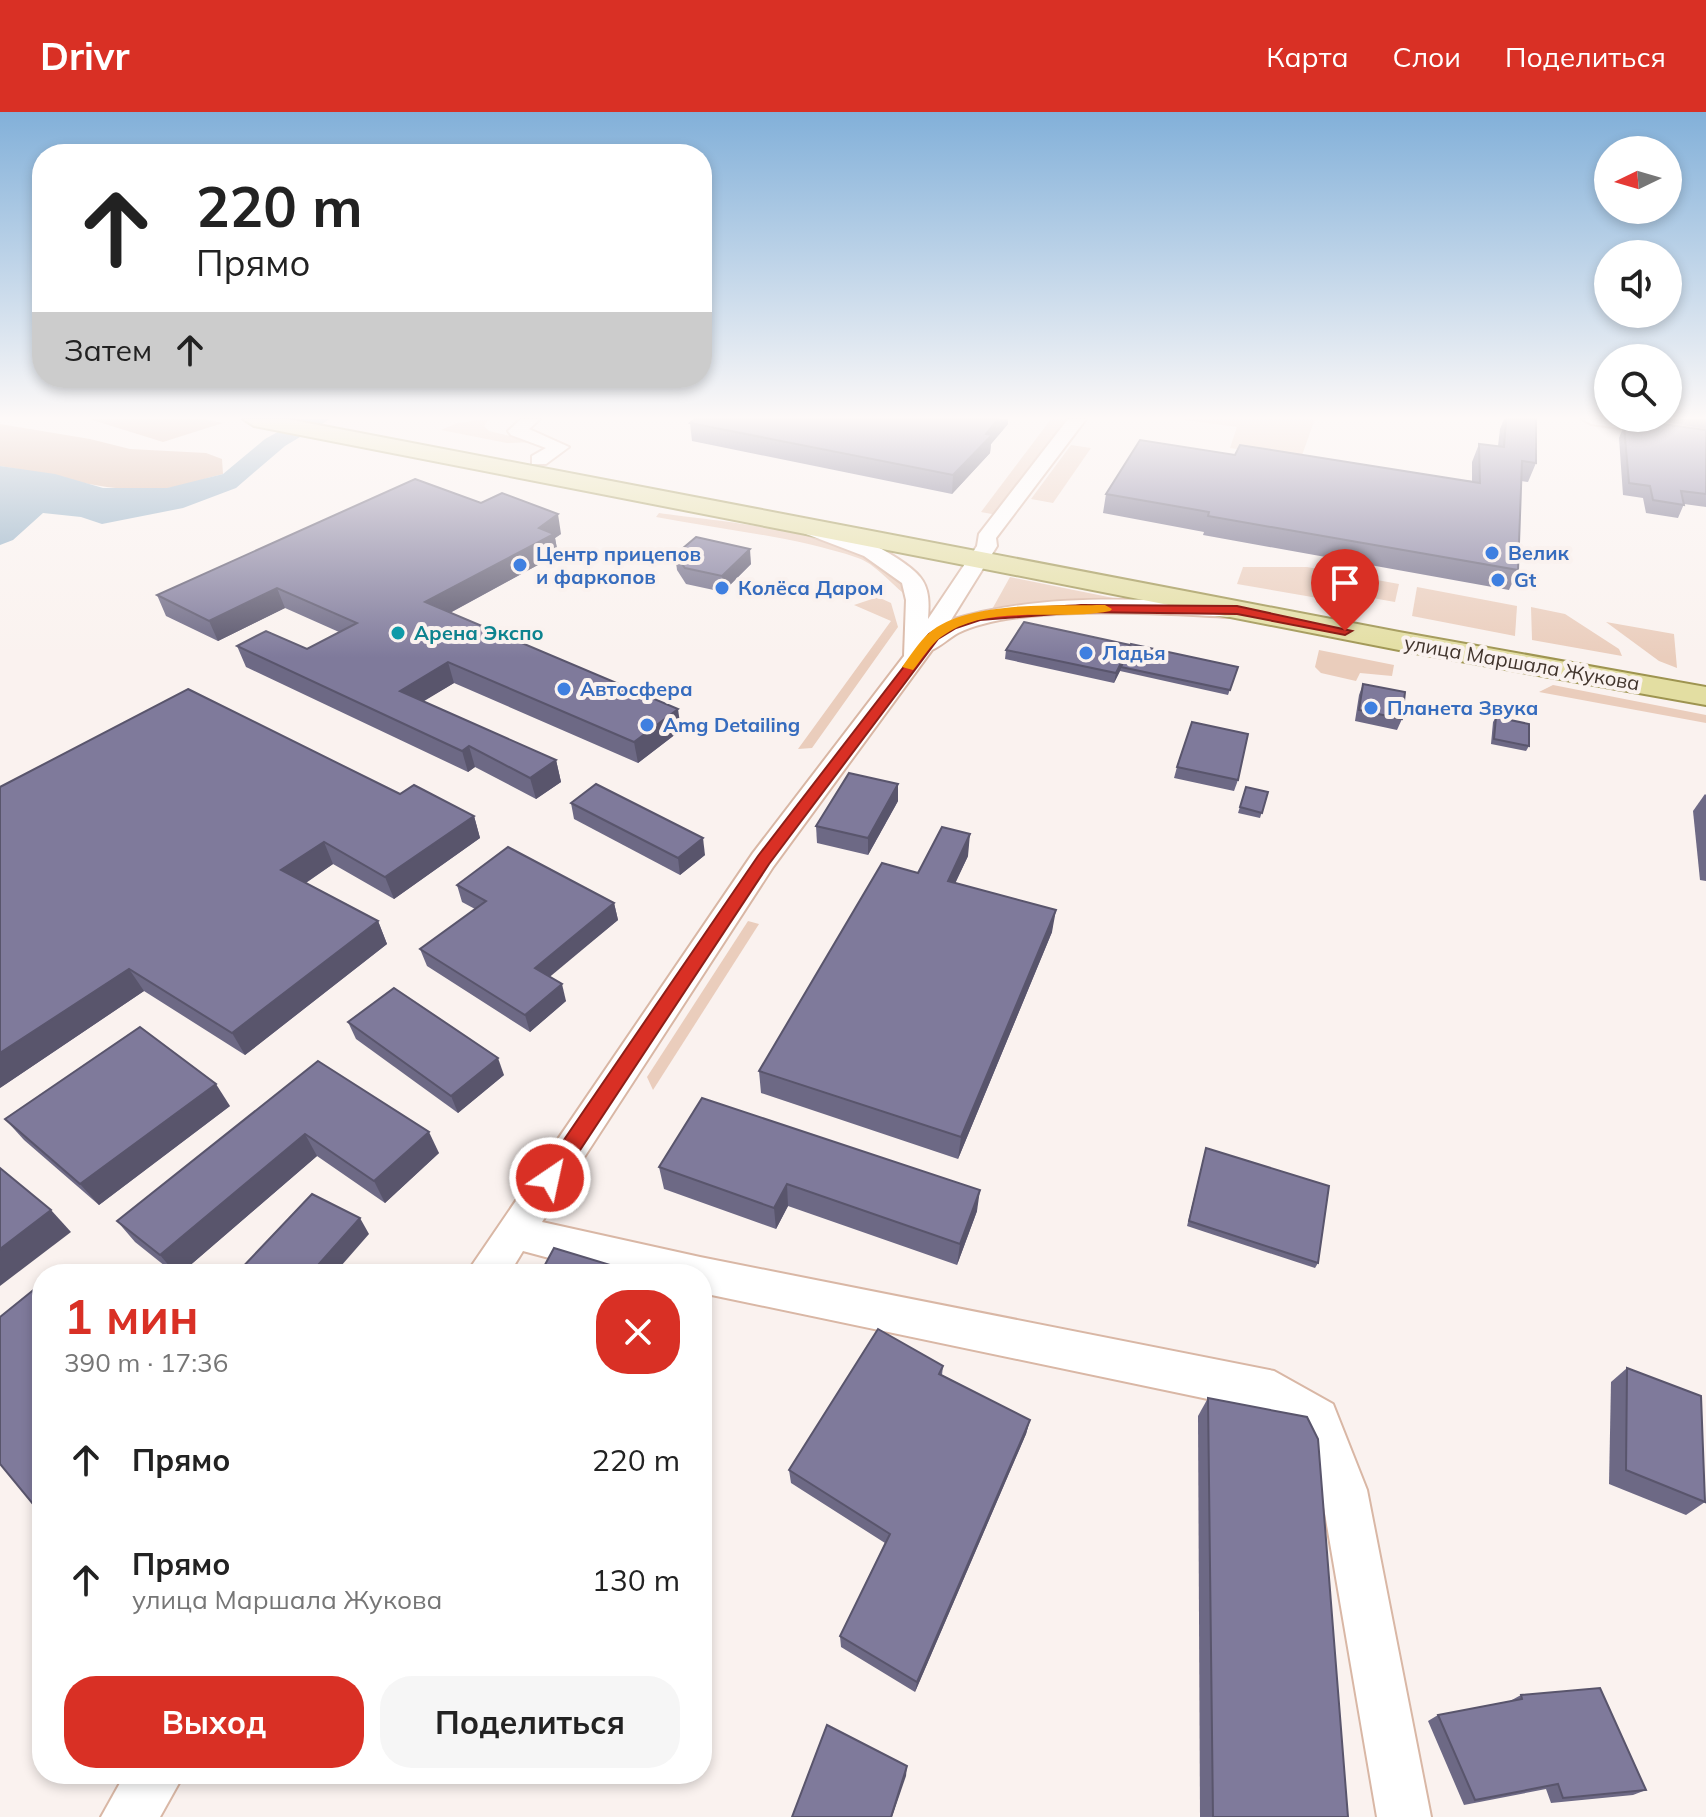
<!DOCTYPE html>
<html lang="ru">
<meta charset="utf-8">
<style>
body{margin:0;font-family:Mulish,sans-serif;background:#f6f6f6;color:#222;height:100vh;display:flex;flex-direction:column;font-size:30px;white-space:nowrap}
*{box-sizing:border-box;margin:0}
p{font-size:26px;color:#767676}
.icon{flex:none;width:44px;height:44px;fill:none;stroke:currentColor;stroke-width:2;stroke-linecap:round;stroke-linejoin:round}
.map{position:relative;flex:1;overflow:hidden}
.side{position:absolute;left:32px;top:1152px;width:680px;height:520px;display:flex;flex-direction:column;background:#fff;border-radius:32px;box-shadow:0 4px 12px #0003}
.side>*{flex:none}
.guide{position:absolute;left:32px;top:32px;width:680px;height:244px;border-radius:32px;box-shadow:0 4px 12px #0003;background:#fff;color:#222;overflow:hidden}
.needle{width:52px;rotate:265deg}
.tools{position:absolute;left:1594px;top:24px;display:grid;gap:16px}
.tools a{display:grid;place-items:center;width:88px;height:88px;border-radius:50%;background:#fff;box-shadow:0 4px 12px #0003;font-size:40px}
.pin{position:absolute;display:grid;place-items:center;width:68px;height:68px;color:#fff;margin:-82px -34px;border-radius:50% 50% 50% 0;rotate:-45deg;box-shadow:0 0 8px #0007}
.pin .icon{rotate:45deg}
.me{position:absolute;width:88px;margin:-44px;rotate:34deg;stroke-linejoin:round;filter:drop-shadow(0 0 6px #0008)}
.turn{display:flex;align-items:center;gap:28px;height:168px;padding:0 32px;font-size:36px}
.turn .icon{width:104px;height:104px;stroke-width:2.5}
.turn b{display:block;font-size:56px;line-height:68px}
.then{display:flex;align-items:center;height:76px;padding:0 32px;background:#0003;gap:16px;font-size:30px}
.round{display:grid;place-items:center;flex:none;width:84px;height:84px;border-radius:32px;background:#f6f6f6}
.overview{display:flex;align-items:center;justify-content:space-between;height:136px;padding:0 32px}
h1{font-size:48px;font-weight:700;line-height:60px;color:#d93025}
.action{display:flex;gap:16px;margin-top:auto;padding:16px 32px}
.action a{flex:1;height:92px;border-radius:32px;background:#d93025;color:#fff;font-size:32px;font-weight:700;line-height:92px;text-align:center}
.action a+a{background:#f6f6f6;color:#222}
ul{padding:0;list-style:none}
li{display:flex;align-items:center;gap:24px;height:120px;padding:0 32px}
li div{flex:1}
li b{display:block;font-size:30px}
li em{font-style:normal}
header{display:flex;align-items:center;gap:48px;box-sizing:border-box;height:112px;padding:0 40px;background:#d93025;color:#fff}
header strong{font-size:38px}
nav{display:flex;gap:44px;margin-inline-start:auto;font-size:28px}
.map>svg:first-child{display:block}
</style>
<header>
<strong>Drivr</strong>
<nav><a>Карта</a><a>Слои</a><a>Поделиться</a></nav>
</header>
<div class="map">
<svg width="1706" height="1705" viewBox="0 0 1706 1705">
<rect width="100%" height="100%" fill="#faf2ef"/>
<!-- green -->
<g fill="#eacdbc">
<polygon points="489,307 484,314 489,319 536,330 507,331 441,318 457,311"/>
<polygon points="1051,307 1070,307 997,403 981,400"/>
<polygon points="1178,307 1315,307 1301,346 1230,336 1237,315"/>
<polygon points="1071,333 1091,336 1053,391 1031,387"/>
<path d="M659,401c55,8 207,20 242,62 5,5 8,16 10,22 -10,-1 -32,-32 -53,-39 -65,-22 -135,-28 -202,-41z"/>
<polygon points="1243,455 1307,455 1348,462 1341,490 1237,472"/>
<polygon points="1010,465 1128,489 990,501"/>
<polygon points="1366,466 1399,472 1395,490 1361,484"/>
<polygon points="1417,475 1517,494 1515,524 1412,504"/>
<polygon points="878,485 891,491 898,515 812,636 798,637 891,509 854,493"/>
<polygon points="1531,495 1565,502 1619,537 1622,544 1532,528"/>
<polygon points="1606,510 1674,522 1677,556 1659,549"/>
<polygon points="1319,538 1394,553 1392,564 1360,561 1356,569 1321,561 1315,555"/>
<polygon points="1553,573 1706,603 1706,611 1539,580"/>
<polygon points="748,809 759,812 653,978 647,965"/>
</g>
<!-- forest -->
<g fill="#d6b29e">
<polygon points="89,307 204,307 223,311 163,330"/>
<path d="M0,312l90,15 40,10 76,4 16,6 1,15c-18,4 -37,12 -55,14 -56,8 -113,-14 -168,-22z"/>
</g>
<!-- water -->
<polygon fill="#8aaac2" points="301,307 330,307 285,334 236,376 183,396 102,412 81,405 43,401 13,428 0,433 0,354 55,362 103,376 167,376 223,362 265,327"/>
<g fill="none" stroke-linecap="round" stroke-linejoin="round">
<!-- minor casing -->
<g stroke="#d9b7a5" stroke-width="4">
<g id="minor">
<polygon points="521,307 540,307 529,317 569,335 546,352 532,352 532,344 546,336 511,323 508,319"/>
<path d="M1068,307h18l-90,119 1,8 -46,74c90,-28 188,-20 282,-17l11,7 -11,7c-69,-3 -215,-14 -275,16 -9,5 -17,13 -26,17l-159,217 -231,355 158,35 574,114 59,33 34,86 64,327h-54l-56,-327 -21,-55 -35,-24 -563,-118v-19h-93l-86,-23 -14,23h-43l287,-421 151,-197 2,-56 -4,-17 -38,-27 -63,-24 -3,-4 3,-4c25,-7 103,32 119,53 10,12 9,28 8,42l49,-73 2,-12z"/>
<polygon points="1582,307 1628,307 1706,318 1706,328 1591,312"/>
<polygon points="125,1662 184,1662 160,1705 101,1705"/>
</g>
</g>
<!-- major casing -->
<g stroke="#9e9450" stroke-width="4">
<polygon id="major" points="243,307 287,307 1399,520 1706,575 1706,593 1399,538 254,314"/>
</g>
<!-- minor -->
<use href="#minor" fill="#fff" fill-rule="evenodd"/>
<!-- major -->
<use href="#major" fill="#e3dea2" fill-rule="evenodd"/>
</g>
<!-- wall -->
<g fill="#6d6985">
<polygon points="695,307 1008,307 1008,312 991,332 990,341 952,382 692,329 690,311"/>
<polygon points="1504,307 1536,307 1536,351 1528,370 1521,369 1518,458 1509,478 1203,423 1204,420 1103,401 1106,382 1235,343 1472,369 1472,350 1479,332 1498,334 1500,317"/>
<polygon points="1645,307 1706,307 1706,317"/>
<polygon points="1641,309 1706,318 1706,395 1684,392 1678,406 1646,401 1643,386 1623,383 1619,326 1624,314 1638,316"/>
<polygon points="561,422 555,426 558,442 450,501 681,618 638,651 454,571 423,589 556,648 561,670 536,687 475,655 468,660 246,555 237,534 307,537 339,520 285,496 218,529 166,504 157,483"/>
<polygon points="675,443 751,452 723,480 686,472 677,458"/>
<polygon points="1006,538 1238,555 1228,583 1120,559 1114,571 1005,547"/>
<polygon points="1363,572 1402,607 1397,618 1355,609 1359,583"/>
<polygon points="188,577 400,682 474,704 480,726 394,787 333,752 306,771 378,809 387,832 245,943 144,879 0,976"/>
<polygon points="1496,605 1529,634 1526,639 1491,632 1493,610"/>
<polygon points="1177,655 1238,668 1234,679 1174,666"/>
<polygon points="1246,675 1268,680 1260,706 1238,701"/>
<polygon points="1705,682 1706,683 1706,769 1700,768 1693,699"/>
<polygon points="898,689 868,743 817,731 816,714"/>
<polygon points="571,691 705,743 680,763 574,707"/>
<polygon points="968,744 955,771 1052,820 958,1047 761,981 759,959 918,761"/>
<polygon points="457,773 614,791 618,808 549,864 566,889 530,920 427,854 420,837 475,797 462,790"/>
<polygon points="348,910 504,963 458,1001 356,927"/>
<polygon points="318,949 439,1041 385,1091 317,1044 180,1162 175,1162 135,1130 117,1109"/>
<polygon points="230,994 99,1093 24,1028 5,1007"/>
<polygon points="1206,1036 1318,1151 1315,1156 1187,1114"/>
<polygon points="659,1055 977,1099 957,1153 788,1094 776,1117 664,1077"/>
<polygon points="943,1254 942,1263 1030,1308 1026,1322 915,1580 841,1535 840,1524 885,1431 791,1371 789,1358"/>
<polygon points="1627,1256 1705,1390 1686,1403 1609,1372 1611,1270"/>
<polygon points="1208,1286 1348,1705 1200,1705 1198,1304"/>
<polygon points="1521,1583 1646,1678 1633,1683 1551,1691 1546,1677 1464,1693 1428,1609 1438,1603 1510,1589"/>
</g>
<!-- shaded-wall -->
<g fill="#59556c">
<polygon points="998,307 1008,307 1008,312 991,332 990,341 952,382 953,363"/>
<polygon points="558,402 561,422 555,426 558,442 431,511 425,490 539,416"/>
<polygon points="750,437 751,452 723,480 722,464"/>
<polygon points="277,476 285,496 218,529 209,509"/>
<polygon points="1130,533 1120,559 1114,571 1116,561"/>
<polygon points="448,550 454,571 406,600 400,579"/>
<polygon points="678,597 681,618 638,651 634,630"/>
<polygon points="469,634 475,655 468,660 462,639"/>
<polygon points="556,648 561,670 536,687 530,666"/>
<polygon points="898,672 898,689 868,743 868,726"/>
<polygon points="474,704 480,726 394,787 385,765"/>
<polygon points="970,722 968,744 946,791 948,769"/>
<polygon points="703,726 705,743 680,763 678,746"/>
<polygon points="324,730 333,752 292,780 281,758"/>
<polygon points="614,791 618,808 540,873 535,856"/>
<polygon points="1056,798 1052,820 958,1047 961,1025"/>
<polygon points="378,809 387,832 245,943 232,921"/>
<polygon points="129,857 144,879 0,976 0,941"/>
<polygon points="562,872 566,889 530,920 525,903"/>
<polygon points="498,946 504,963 458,1001 451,984"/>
<polygon points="216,972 230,994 99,1093 80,1072"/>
<polygon points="429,1020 439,1041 385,1091 374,1069"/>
<polygon points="305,1022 317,1044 180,1162 176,1162 160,1143"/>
<polygon points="787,1072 788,1094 776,1117 774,1096"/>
<polygon points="980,1078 977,1099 957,1153 960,1132"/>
<polygon points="51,1098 71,1120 0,1174 0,1137"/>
<polygon points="360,1106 369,1122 334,1162 310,1162"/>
<polygon points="1030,1308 1026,1322 915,1580 917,1570"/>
<polygon points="907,1654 906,1664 892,1705 891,1705"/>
</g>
<!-- building -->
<g fill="#7f7a9b" stroke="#59556c" stroke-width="2">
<polygon points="695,307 998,307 986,322 992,323 953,363 690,311"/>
<polygon points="1506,307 1536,307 1536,351 1522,349 1518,458 1208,404 1209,400 1106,382 1140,328 1235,343 1240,333 1480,371 1479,332 1504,335"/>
<polygon points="1641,309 1706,318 1706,382 1681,379 1684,393 1653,388 1650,374 1629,371 1624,314 1643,316"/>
<polygon points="415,367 481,391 502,381 558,402 539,416 554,422 425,490 678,597 634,630 448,550 400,579 556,648 530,666 469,634 462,639 237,534 266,519 307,537 357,511 277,476 209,509 157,483"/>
<polygon points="696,425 750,437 722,464 685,456 675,443"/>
<polygon points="1024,510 1130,533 1116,561 1006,538"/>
<polygon points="1131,532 1238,555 1230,578 1121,555"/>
<polygon points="1363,572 1405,580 1402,607 1359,598"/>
<polygon points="188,577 400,682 414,673 474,704 385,765 324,730 281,758 378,809 232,921 129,857 0,941 0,675"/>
<polygon points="1496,605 1529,612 1529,634 1494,627"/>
<polygon points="1192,610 1248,622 1238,668 1177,655"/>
<polygon points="849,661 898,672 868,726 816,714"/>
<polygon points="596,672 703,726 678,746 571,691"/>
<polygon points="1246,675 1268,680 1262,701 1240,695"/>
<polygon points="942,715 970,722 948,769 1056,798 961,1025 759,959 882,751 918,761"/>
<polygon points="508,735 614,791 535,856 562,872 525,903 420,837 486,789 457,773"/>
<polygon points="394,876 498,946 451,984 348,910"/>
<polygon points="140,915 216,972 80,1072 5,1007"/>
<polygon points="318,949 429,1020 374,1069 305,1022 160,1143 117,1109"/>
<polygon points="702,986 980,1078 960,1132 787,1072 774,1096 659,1055"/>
<polygon points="1206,1036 1329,1074 1318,1151 1189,1109"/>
<polygon points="0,1056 51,1098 0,1137"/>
<polygon points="312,1082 360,1106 310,1162 236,1162"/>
<polygon points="554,1136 627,1158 625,1162 540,1162"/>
<polygon points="42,1171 42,1261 38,1265 42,1270 42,1403 0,1352 0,1205"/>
<polygon points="878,1217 943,1254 939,1262 1030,1308 917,1570 840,1524 890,1422 789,1358"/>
<polygon points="1627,1256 1701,1284 1705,1390 1626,1358"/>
<polygon points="1208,1286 1307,1305 1318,1327 1348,1705 1213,1705"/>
<polygon points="1600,1576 1646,1678 1563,1686 1558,1672 1475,1688 1438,1603 1522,1587 1521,1583"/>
<polygon points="827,1613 907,1654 891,1705 792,1705"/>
</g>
<!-- sky -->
<linearGradient id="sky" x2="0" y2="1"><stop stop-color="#82b0d9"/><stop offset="0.56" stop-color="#fdf9f8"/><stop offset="1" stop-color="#fdf9f8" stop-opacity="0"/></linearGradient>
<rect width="1706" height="546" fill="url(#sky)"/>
<!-- route -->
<path fill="#d93025" stroke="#8d1f18" stroke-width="2" d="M1081,493l156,1 115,25 -7,4 -108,-21 -156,-2 -101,8 -24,8 -18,11 -169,225 -212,321h-15l-3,-7 3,-6 216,-316 171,-222c44,-29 101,-25 152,-29z"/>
<!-- slow -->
<path fill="#f59e0b" d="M1105,493l7,4 -2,2c-54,11 -122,-9 -169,26 -11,8 -19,22 -28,33l-11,-3c8,-11 17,-25 27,-34 38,-33 128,-27 176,-28z"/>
<!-- markers -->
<g fill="#3f7fe0" stroke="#faf2ef" stroke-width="3">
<circle cx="1492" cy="441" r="8"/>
<circle cx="520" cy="453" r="8"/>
<circle cx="1498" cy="468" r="8"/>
<circle cx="722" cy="476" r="8"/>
<circle cx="1086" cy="541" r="8"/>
<circle cx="564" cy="577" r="8"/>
<circle cx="1371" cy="596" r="8"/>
<circle cx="647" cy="613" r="8"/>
</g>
<circle fill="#0f9aa8" stroke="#faf2ef" stroke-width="3" cx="398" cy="521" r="8"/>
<g text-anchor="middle" stroke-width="8" stroke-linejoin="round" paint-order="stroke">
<!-- far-shop labels -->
<g font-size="20" font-weight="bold" fill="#366cbe" stroke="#faf2ef" text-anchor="start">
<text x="1508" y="448">Велик</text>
<text x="536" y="449">Центр прицепов<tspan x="536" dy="23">и фаркопов</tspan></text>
<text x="1514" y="475">Gt</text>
<text x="738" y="483">Колёса Даром</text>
<text x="1102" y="548">Ладья</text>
<text x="580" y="584">Автосфера</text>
<text x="1387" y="603">Планета Звука</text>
<text x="663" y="620">Amg Detailing</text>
</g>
<!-- far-culture labels -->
<g font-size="20" font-weight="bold" fill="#0d838f" stroke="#faf2ef" text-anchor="start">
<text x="414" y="528">Арена Экспо</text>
</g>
<!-- far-street labels -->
<g font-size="20" fill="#41342c" stroke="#faf2ef">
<text transform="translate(1522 551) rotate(10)" y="7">улица Маршала Жукова</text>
</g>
</g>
</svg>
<div class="tools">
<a><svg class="needle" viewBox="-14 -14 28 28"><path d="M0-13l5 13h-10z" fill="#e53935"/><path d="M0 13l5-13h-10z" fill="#767676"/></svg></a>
<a><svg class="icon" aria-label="sound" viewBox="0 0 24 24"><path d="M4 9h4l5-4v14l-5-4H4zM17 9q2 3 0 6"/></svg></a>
<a><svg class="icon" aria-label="search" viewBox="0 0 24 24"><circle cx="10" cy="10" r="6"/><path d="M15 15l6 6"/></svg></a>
</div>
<div class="pin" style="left:1345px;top:519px;background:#d93025"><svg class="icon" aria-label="arrive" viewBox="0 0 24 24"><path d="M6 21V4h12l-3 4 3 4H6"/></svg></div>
<svg class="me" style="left:550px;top:1066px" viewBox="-20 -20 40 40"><circle r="17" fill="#d93025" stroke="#fff" stroke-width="3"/><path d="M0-11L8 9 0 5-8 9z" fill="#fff"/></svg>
<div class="guide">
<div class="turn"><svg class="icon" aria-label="ahead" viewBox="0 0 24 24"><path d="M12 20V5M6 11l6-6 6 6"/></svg><div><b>220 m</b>Прямо</div></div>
<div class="then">Затем<svg class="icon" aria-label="ahead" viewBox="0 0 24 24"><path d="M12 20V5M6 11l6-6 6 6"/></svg></div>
</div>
<section class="side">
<div class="overview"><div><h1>1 мин</h1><p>390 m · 17:36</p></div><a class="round" style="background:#d93025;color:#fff"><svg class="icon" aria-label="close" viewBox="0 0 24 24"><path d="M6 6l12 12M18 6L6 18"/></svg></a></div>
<ul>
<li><svg class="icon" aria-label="ahead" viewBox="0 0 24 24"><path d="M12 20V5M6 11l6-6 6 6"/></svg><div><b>Прямо</b></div><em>220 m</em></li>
<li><svg class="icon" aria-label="ahead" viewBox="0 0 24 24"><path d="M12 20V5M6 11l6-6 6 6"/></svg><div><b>Прямо</b><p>улица Маршала Жукова</p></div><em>130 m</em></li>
</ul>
<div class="action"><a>Выход</a><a>Поделиться</a></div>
</section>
</div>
